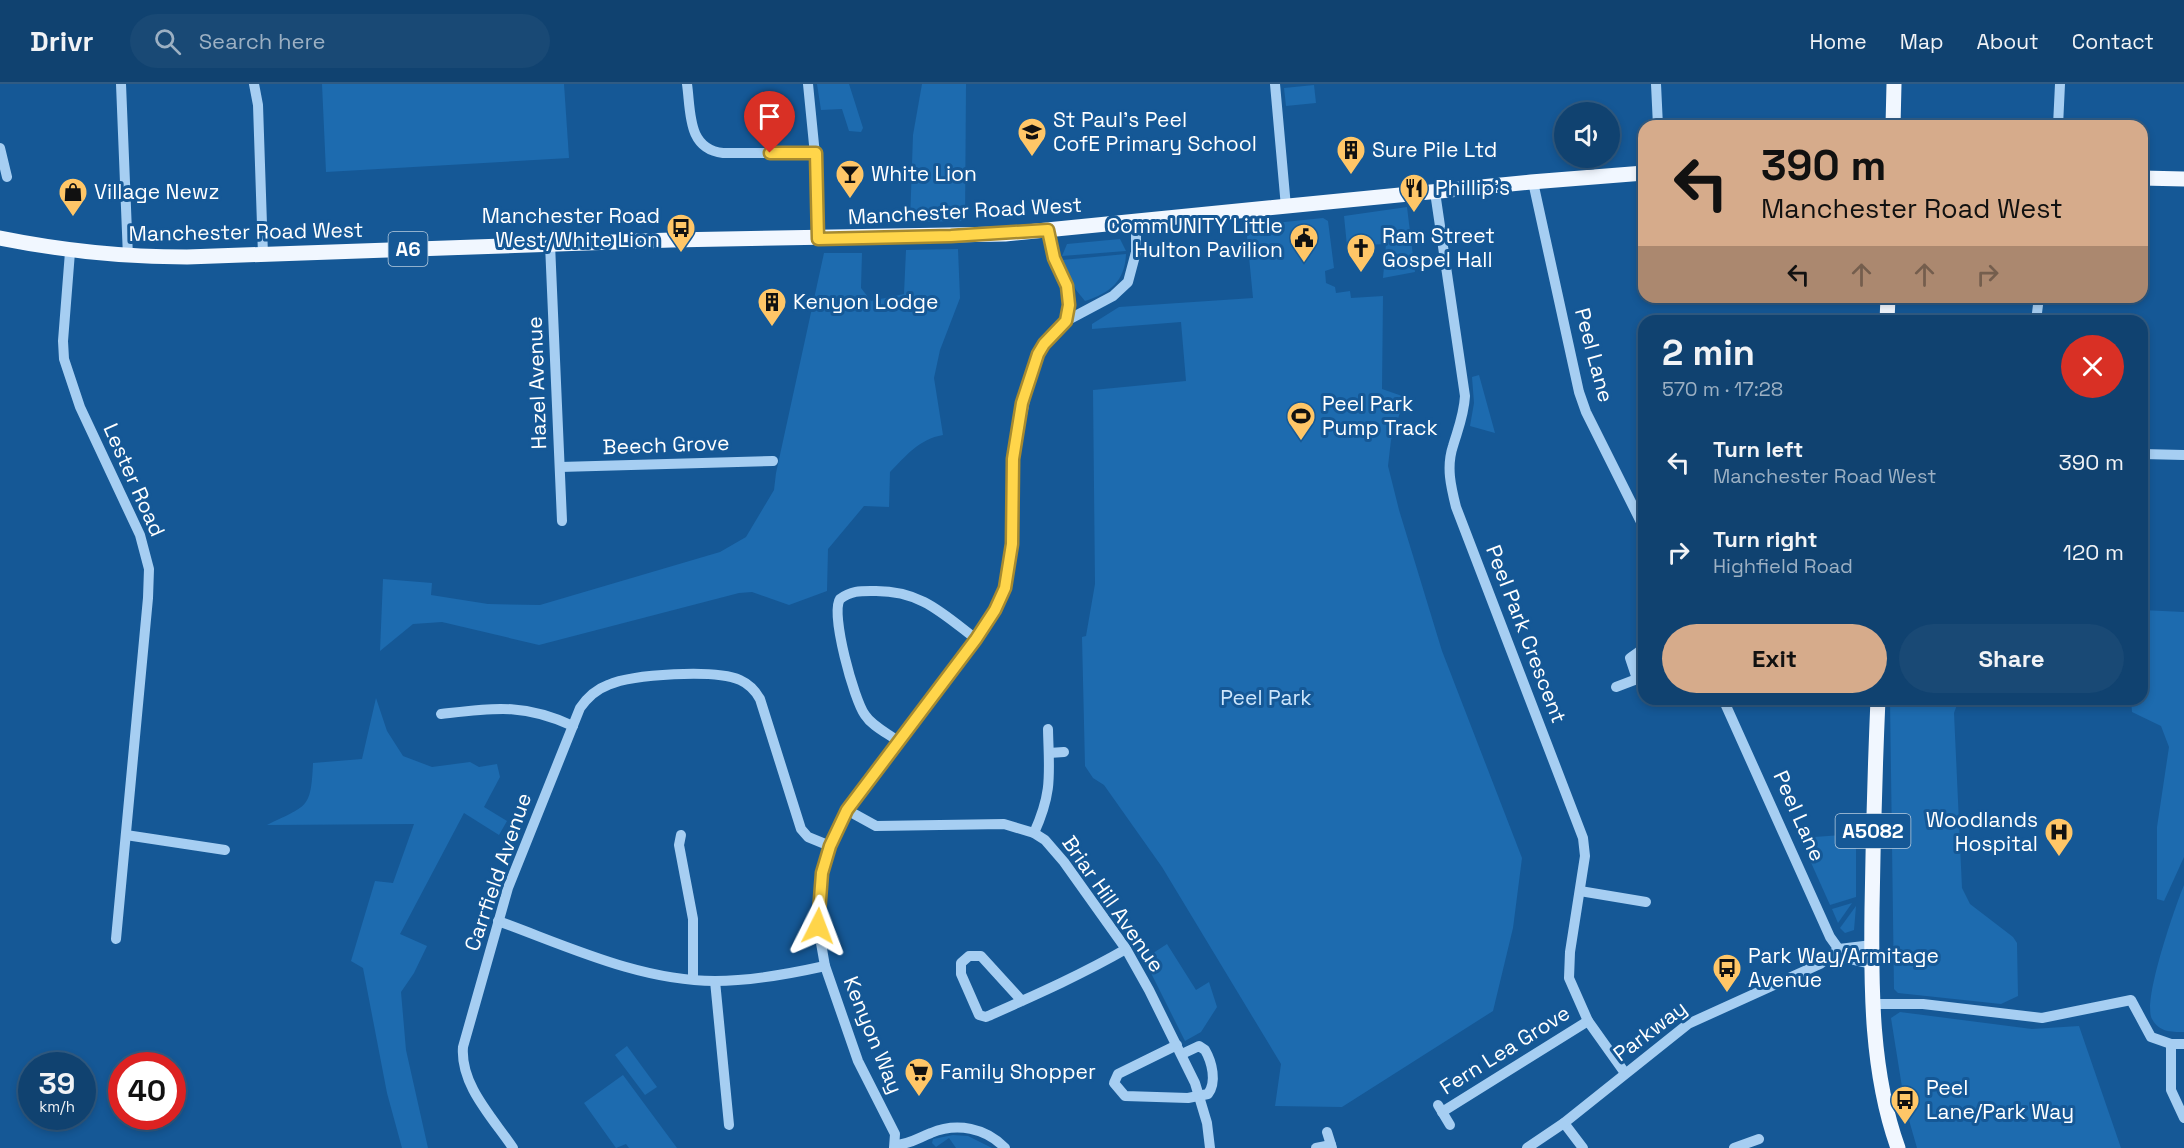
<!DOCTYPE html>
<meta charset="utf-8">
<style>
body{margin:0;font-family:"Space Grotesk",sans-serif;background:#194975;color:#f1f3f6;height:100vh;display:flex;flex-direction:column;font-size:22px;white-space:nowrap}
*{box-sizing:border-box;margin:0}
p{font-size:20px;color:#9cb0c3}
.icon{flex:none;width:33px;height:33px;fill:none;stroke:currentColor;stroke-width:2;stroke-linecap:round;stroke-linejoin:round}
.map{position:relative;flex:1;overflow:hidden}
.panel{position:absolute;left:1638px;top:231px;width:510px;height:390px;display:flex;flex-direction:column;background:#104270;border-radius:18px;box-shadow:0 3px 9px #0003,0 0 0 2px #305b83}
.panel>*{flex:none}
.guide{position:absolute;left:1638px;top:36px;width:510px;height:183px;border-radius:18px;box-shadow:0 3px 9px #0003,0 0 0 2px #305b83;background:#d6ab8b;color:#111;overflow:hidden}
.buttons{position:absolute;left:1554px;top:18px;display:grid;gap:12px}
.buttons a{display:grid;place-items:center;width:66px;height:66px;border-radius:50%;background:#104270;box-shadow:0 3px 9px #0003,0 0 0 2px #305b83;font-size:30px}
.speed{position:absolute;left:18px;top:968px;display:flex;gap:12px;font-size:30px;font-weight:700;text-align:center}
.speed>*{display:grid;place-content:center;width:78px;height:78px;border-radius:50%;background:#104270;box-shadow:0 3px 9px #0003,0 0 0 2px #305b83;line-height:1}
.speed small{font-size:15px;font-weight:400}
.speed .limit{border:9px solid #d22;background:#fff;color:#111}
.pin{position:absolute;display:grid;place-items:center;width:51px;height:51px;color:#fff;margin:-62px -26px;border-radius:50% 50% 50% 0;rotate:-45deg;box-shadow:0 0 6px #0007}
.pin .icon{rotate:45deg}
.me{position:absolute;width:66px;margin:-33px;rotate:3deg;stroke-linejoin:round;filter:drop-shadow(0 0 4px #0008)}
.turn{display:flex;align-items:center;gap:21px;height:126px;padding:0 24px;font-size:27px}
.turn .icon{width:78px;height:78px;stroke-width:2.5}
.turn b{display:block;font-size:42px;line-height:51px}
.lanes{display:flex;align-items:center;height:57px;padding:0 24px;background:#0003;justify-content:center;gap:30px;direction:ltr}
.lanes .off{opacity:.35}
.round{display:grid;place-items:center;flex:none;width:63px;height:63px;border-radius:32px;background:#194975}
.headline{display:flex;align-items:center;justify-content:space-between;height:102px;padding:0 24px}
h1{font-size:36px;font-weight:700;line-height:45px}
.primary-button{display:flex;gap:12px;margin-top:auto;padding:12px 24px}
.primary-button a{flex:1;height:69px;border-radius:36px;background:#d6ab8b;color:#111;font-size:24px;font-weight:700;line-height:69px;text-align:center}
.primary-button a+a{background:#194975;color:#f1f3f6}
ul{padding:0;list-style:none}
li{display:flex;align-items:center;gap:18px;height:90px;padding:0 24px}
li div{flex:1}
li b{display:block;font-size:22px}
li em{font-style:normal}
header{display:flex;align-items:center;gap:36px;box-sizing:border-box;height:84px;padding:0 30px;background:#104270;border-bottom:2px solid #305b83}
header strong{font-size:28px}
nav{display:flex;gap:33px;margin-inline-start:auto;font-size:21px}
.search{width:420px;height:54px;background:#194975;display:flex;align-items:center;gap:15px;box-sizing:border-box;padding:0 21px;border-radius:33px;color:#9cb0c3;font-size:22px}
.map>svg:first-child{display:block}
</style>
<header>
<strong>Drivr</strong>
<div class="search"><svg class="icon" aria-label="search" viewBox="0 0 24 24"><circle cx="10" cy="10" r="6"/><path d="M15 15l6 6"/></svg>Search here</div>
<nav><a>Home</a><a>Map</a><a>About</a><a>Contact</a></nav>
</header>
<div class="map">
<svg width="2184" height="1064" viewBox="0 0 2184 1064">
<rect width="100%" height="100%" fill="#155896"/>
<!-- green -->
<g fill="#1d6baf">
<polygon points="322,0 564,0 569,74 326,88"/>
<polygon points="817,0 849,0 863,44 861,48 849,47 842,25 821,26"/>
<polygon points="922,0 966,0 965,137 910,138 913,51"/>
<polygon points="1314,1 1316,19 1286,22 1284,4"/>
<polygon points="1407,123 1415,188 1383,194 1386,160 1347,162 1344,132"/>
<polygon points="1323,134 1328,137 1334,184 1325,187 1326,199 1335,203 1336,209 1350,207 1351,214 1383,212 1382,305 1405,313 1391,356 1388,382 1399,426 1442,567 1522,774 1513,844 1493,927 1342,1023 1275,1022 1281,980 1162,783 1104,701 1093,694 1085,682 1082,553 1086,552 1095,500 1093,306 1186,297 1181,238 1092,245 1092,240 1119,223 1253,214 1246,142"/>
<polygon points="1120,155 1126,167 1062,172 1067,160"/>
<path d="M958,165l2,49 -20,52 -6,28 9,57c-24,4 -37,21 -53,37l-1,35 -25,-1 -36,43 -1,42 -38,14 -37,-13 -13,1 -200,52 -97,-23 -29,2 -33,27 3,-72 49,4 -1,12 57,9 52,1 180,-53 26,-15 28,-47 2,-17 48,-220h38l-1,35 10,13 33,-7 2,-44z"/>
<path d="M1126,170c-1,27 -16,39 -41,47l-9,-11 -14,-30z"/>
<polygon points="1479,291 1495,349 1470,342 1474,319 1472,293"/>
<polygon points="2142,526 2184,528 2184,773 2164,817 2157,815 2157,743 2169,663 2161,642 2132,628 2131,615 2142,615"/>
<path d="M376,614l11,33 16,25 29,11 38,-5 9,5 18,-3 3,13 -16,30 23,14 -8,14 -35,-22 -64,121 27,12 -13,27 -13,19 5,58 22,98h-26l-15,-55 -24,-125 -12,-7 24,-80 18,2 21,-59 -147,1c40,-20 44,-15 46,-62l49,-4z"/>
<polygon points="1890,615 1959,615 1954,629 1962,804 1970,820 2013,853 2017,859 2018,912 2001,920 1898,909 1894,905"/>
<polygon points="1856,750 1856,813 1830,821 1800,754"/>
<path d="M2184,801v147c-13,0 -25,0 -32,-13 -10,-17 23,-112 32,-134z"/>
<polygon points="1852,819 1838,839 1832,825"/>
<polygon points="1856,822 1854,846 1845,849 1840,844"/>
<polygon points="1167,860 1196,906 1209,898 1217,923 1201,948 1185,957 1144,875"/>
<polygon points="1900,928 2032,945 2079,942 2121,1064 1917,1064 1905,1022 1891,934"/>
<polygon points="627,962 657,1003 645,1011 615,971"/>
<polygon points="623,991 677,1064 629,1064 626,1060 616,1064 584,1019"/>
<polygon points="953,1051 968,1052 992,1064 956,1064 949,1054 936,1063 932,1059 933,1055"/>
</g>
<g fill="none" stroke-linecap="round" stroke-linejoin="round">
<!-- minor -->
<g stroke="#a6cef2" stroke-width="10">
<polyline points="121,0 128,173"/>
<polyline points="254,0 258,21 263,171"/>
<path d="M687,0c4,28 0,65 36,69h93"/>
<polyline points="808,0 818,101 818,155"/>
<polyline points="1275,0 1286,123"/>
<polyline points="1656,0 1658,42"/>
<polyline points="2058,42 2060,0"/>
<polyline points="0,64 7,93"/>
<polyline points="1533,98 1579,308 1586,328 1644,444"/>
<path d="M1435,108l30,204c-1,19 -7,33 -12,50 -7,21 -2,41 3,61l127,331 2,18 -15,96 -1,26 19,43 37,52"/>
<path d="M1048,146c6,36 26,53 18,91"/>
<polyline points="550,160 562,437"/>
<polyline points="70,168 63,257 64,275 80,323 140,451 149,485 148,514 116,855"/>
<polyline points="2036,237 2039,213"/>
<polyline points="2142,370 2184,371"/>
<polyline points="560,383 773,377"/>
<polyline points="1616,603 1637,595 1630,574 1644,564"/>
<polyline points="1723,615 1830,853 1845,874 1871,880"/>
<path d="M441,630c53,-6 82,-11 132,12"/>
<path d="M898,657c-11,-8 -26,-15 -33,-26 -11,-15 -35,-102 -25,-116 12,-9 22,-8 36,-8 45,0 66,22 100,48"/>
<polyline points="1049,669 1064,668"/>
<polyline points="847,726 876,742 1004,740 1034,749 1045,756 1064,778 1126,865 1149,906 1195,999 1207,1039 1210,1064"/>
<path d="M1034,749c19,-42 15,-59 14,-104"/>
<polyline points="126,751 225,766"/>
<polyline points="681,751 679,761 693,835 693,895"/>
<polyline points="1580,807 1646,818"/>
<path d="M498,837c69,25 142,60 217,60 37,0 74,-7 110,-15"/>
<polyline points="715,897 729,1041"/>
<path d="M1022,917l-41,-45h-12l-8,7v11l18,41 7,2c47,-21 95,-42 140,-68"/>
<polyline points="1873,920 1923,920 2042,934 2131,916 2151,953 2171,960 2184,960"/>
<polyline points="2171,960 2171,1006 2184,1034"/>
<path d="M1177,961l-59,29 -4,9 11,13 63,2 20,-4c9,-12 4,-32 -3,-44l-6,-4 -17,8"/>
<polyline points="1438,1021 1450,1041"/>
<polyline points="1442,1028 1588,937"/>
<polyline points="1564,1039 1583,1064"/>
<polyline points="1327,1048 1332,1064"/>
<path d="M896,1061c14,-1 22,-7 35,-12 26,-11 55,-5 74,15"/>
<path d="M513,1064c-20,-30 -53,-63 -50,-101l45,-159 72,-180c7,-10 17,-19 28,-23 25,-11 107,-16 132,-5 9,4 15,10 20,19l41,130 7,8 22,9"/>
<polyline points="894,1064 895,1050 858,977 825,882 818,842 822,789 830,762 847,726 976,555 1001,514 1011,477 1013,375 1030,291 1038,270 1053,249 1066,237 1113,212 1128,198 1136,168 1136,138"/>
<polyline points="1316,1064 1331,1061"/>
<polyline points="1527,1064 1564,1039 1688,940 1820,880 1839,865 1872,861"/>
<polyline points="1734,1064 1759,1055"/>
</g>
<!-- major -->
<g stroke="#f1f7ff" stroke-width="15">
<polyline points="1893,42 1894,0"/>
<polyline points="2142,94 2184,95"/>
<path d="M0,154c64,13 121,19 187,19l484,-17 334,-6 526,-52 113,-9"/>
<polyline points="1887,237 1888,213"/>
<path d="M1878,615c-3,70 -5,140 -6,210 -1,79 -1,164 26,239"/>
</g>
</g>
<g fill="none" stroke-linecap="round" stroke-linejoin="round">
<!-- route casing -->
<g stroke="#a68a30" stroke-width="15">
<polyline id="route" points="770,69 816,69 818,155 951,152 1048,146 1054,174 1067,202 1069,221 1066,237 1044,260 1038,270 1022,319 1013,375 1012,460 1005,504 995,526 976,555 847,726 830,762 822,789 818,842"/>
</g>
<!-- route -->
<use href="#route" stroke="#ffd54a" stroke-width="10"/>
</g>
<!-- icons -->
<defs>
<g id="school-pin" transform="scale(1.5)"><path d="M0 17L-7.5 6A9.5 9.5 0 1 1 7.5 6Z" fill="#ffc667" stroke="#155896"/><path d="M0-5L7-2L0 1L-7-2ZM-4 1L0 2.5L4 1V4Q0 6-4 4Z" fill="#111"/></g>
<g id="building-pin" transform="scale(1.5)"><path d="M0 17L-7.5 6A9.5 9.5 0 1 1 7.5 6Z" fill="#ffc667" stroke="#155896"/><path d="M-4-6H4V6H1V3H-1V6H-4ZM-2.5-4.3h1.7v1.8h-1.7ZM.8-4.3h1.7v1.8H.8ZM-2.5-1h1.7V.8h-1.7ZM.8-1h1.7V.8H.8Z" fill="#111"/></g>
<g id="bar-pin" transform="scale(1.5)"><path d="M0 17L-7.5 6A9.5 9.5 0 1 1 7.5 6Z" fill="#ffc667" stroke="#155896"/><path d="M-6-5H6L.8 .8V4.5H3.5V6h-7V4.5H-.8V.8Z" fill="#111"/></g>
<g id="restaurant-pin" transform="scale(1.5)"><path d="M0 17L-7.5 6A9.5 9.5 0 1 1 7.5 6Z" fill="#ffc667" stroke="#155896"/><path d="M-5-6h1v4h1v-4h1v4h1v-4h1v5L-1.5 .5V6h-2V.5L-5-1ZM5-6V6H3V1.5H1.5Q1.5-4 5-6Z" fill="#111"/></g>
<g id="shop-pin" transform="scale(1.5)"><path d="M0 17L-7.5 6A9.5 9.5 0 1 1 7.5 6Z" fill="#ffc667" stroke="#155896"/><path d="M-5-2.5h2.3a2.7 3.5 0 0 1 5.4 0H5L5.5 6h-11ZM-1.5-2.5h3a1.5 2.3 0 0 0-3 0Z" fill="#111"/></g>
<g id="bus-pin" transform="scale(1.5)"><path d="M0 17L-7.5 6A9.5 9.5 0 1 1 7.5 6Z" fill="#ffc667" stroke="#155896"/><path d="M-5-6H5V4H4V6H2V4H-2V6H-4V4H-5ZM-3.5-4V0h7V-4ZM-3.5 1.2v1.5H-2V1.2ZM2 1.2v1.5H3.5V1.2Z" fill="#111"/></g>
<g id="civic-pin" transform="scale(1.5)"><path d="M0 17L-7.5 6A9.5 9.5 0 1 1 7.5 6Z" fill="#ffc667" stroke="#155896"/><path d="M-.6-6.5H3V-4.5H.6V-3L4-1V1h2V6H-6V1h2V-1L-.6-3ZM-1.2 2.5V6h2.4V2.5Z" fill="#111"/></g>
<g id="church-pin" transform="scale(1.5)"><path d="M0 17L-7.5 6A9.5 9.5 0 1 1 7.5 6Z" fill="#ffc667" stroke="#155896"/><path d="M-1.2-6h2.4v3.5h3.3v2.4h-3.3V6h-2.4V-.1h-3.3v-2.4h3.3Z" fill="#111"/></g>
<g id="stadium-pin" transform="scale(1.5)"><path d="M0 17L-7.5 6A9.5 9.5 0 1 1 7.5 6Z" fill="#ffc667" stroke="#155896"/><path d="M0-5a6.5 5 0 1 0 0 10a6.5 5 0 1 0 0-10ZM-3.5-1.8h7v3.6h-7Z" fill="#111"/></g>
<g id="hospital-pin" transform="scale(1.5)"><path d="M0 17L-7.5 6A9.5 9.5 0 1 1 7.5 6Z" fill="#ffc667" stroke="#155896"/><path d="M-5-5h3v3.5h4V-5h3V5h-3V1.5h-4V5h-3Z" fill="#111"/></g>
<g id="supermarket-pin" transform="scale(1.5)"><path d="M0 17L-7.5 6A9.5 9.5 0 1 1 7.5 6Z" fill="#ffc667" stroke="#155896"/><path d="M-6-5.5h2.5l.6 2H6L4.5 2H-2.5L-4.4-4H-6ZM-1.5 3.2a1.3 1.3 0 1 0 .1 0ZM3 3.2a1.3 1.3 0 1 0 .1 0Z" fill="#111"/></g>
</defs>
<g fill-rule="evenodd">
<use href="#school-pin" x="1032" y="48"/>
<use href="#building-pin" x="1351" y="66"/>
<use href="#bar-pin" x="850" y="90"/>
<use href="#restaurant-pin" x="1414" y="104"/>
<use href="#shop-pin" x="73" y="108"/>
<use href="#bus-pin" x="681" y="144"/>
<use href="#civic-pin" x="1304" y="154"/>
<use href="#church-pin" x="1361" y="164"/>
<use href="#building-pin" x="772" y="218"/>
<use href="#stadium-pin" x="1301" y="332"/>
<use href="#hospital-pin" x="2059" y="748"/>
<use href="#bus-pin" x="1727" y="884"/>
<use href="#supermarket-pin" x="919" y="988"/>
<use href="#bus-pin" x="1905" y="1016"/>
</g>
<g text-anchor="middle" stroke-width="6" stroke-linejoin="round" paint-order="stroke">
<!-- shield labels -->
<g fill="#155896" stroke="#b9cde0" stroke-width="1.5">
<rect x="388.5" y="148" width="39" height="34" rx="4.5"/>
<rect x="1835.5" y="730" width="75" height="34" rx="4.5"/>
</g>
<g font-size="20" font-weight="bold" fill="#fff">
<text x="408" y="172">A6</text>
<text x="1873" y="754">A5082</text>
</g>
<!-- poi labels -->
<g font-size="21" fill="#fff" stroke="#155896" text-anchor="start">
<text x="1053" y="43">St Paul's Peel<tspan x="1053" dy="24">CofE Primary School</tspan></text>
<text x="1372" y="73">Sure Pile Ltd</text>
<text x="871" y="97">White Lion</text>
<text x="1435" y="111">Phillip's</text>
<text x="94" y="115">Village Newz</text>
<text x="660" y="139" text-anchor="end">Manchester Road<tspan x="660" dy="24">West/White Lion</tspan></text>
<text x="1283" y="149" text-anchor="end">CommUNITY Little<tspan x="1283" dy="24">Hulton Pavilion</tspan></text>
<text x="1382" y="159">Ram Street<tspan x="1382" dy="24">Gospel Hall</tspan></text>
<text x="793" y="225">Kenyon Lodge</text>
<text x="1322" y="327">Peel Park<tspan x="1322" dy="24">Pump Track</tspan></text>
<text x="2038" y="743" text-anchor="end">Woodlands<tspan x="2038" dy="24">Hospital</tspan></text>
<text x="1748" y="879">Park Way/Armitage<tspan x="1748" dy="24">Avenue</tspan></text>
<text x="940" y="995">Family Shopper</text>
<text x="1926" y="1011">Peel<tspan x="1926" dy="24">Lane/Park Way</tspan></text>
</g>
<!-- street labels -->
<g font-size="21" fill="#fff" stroke="#155896">
<text transform="translate(965 127) rotate(-3)" y="7">Manchester Road West</text>
<text transform="translate(246 148) rotate(-1)" y="7">Manchester Road West</text>
<text transform="translate(1594 271) rotate(75)" y="7">Peel Lane</text>
<text transform="translate(537 299) rotate(-92)" y="7">Hazel Avenue</text>
<text transform="translate(666 361) rotate(-2)" y="7">Beech Grove</text>
<text transform="translate(134 396) rotate(66)" y="7">Lester Road</text>
<text transform="translate(1526 550) rotate(69)" y="7">Peel Park Crescent</text>
<text transform="translate(1799 732) rotate(66)" y="7">Peel Lane</text>
<text transform="translate(498 788) rotate(-71)" y="7">Carrfield Avenue</text>
<text transform="translate(1113 820) rotate(55)" y="7">Briar Hill Avenue</text>
<text transform="translate(1650 947) rotate(-37)" y="7">Parkway</text>
<text transform="translate(873 951) rotate(68)" y="7">Kenyon Way</text>
<text transform="translate(1505 966) rotate(-32)" y="7">Fern Lea Grove</text>
</g>
<!-- park labels -->
<g font-size="21" fill="#cde6fc" stroke="#155896">
<text x="1266" y="621">Peel Park</text>
</g>
</g>
</svg>
<div class="buttons">
<a><svg class="icon" aria-label="sound" viewBox="0 0 24 24"><path d="M4 9h4l5-4v14l-5-4H4zM17 9q2 3 0 6"/></svg></a>
</div>
<div class="speed"><div>39<small>km/h</small></div><div class="limit">40</div></div>
<div class="pin" style="left:770px;top:69px;background:#d93025"><svg class="icon" aria-label="arrive" viewBox="0 0 24 24"><path d="M6 21V4h12l-3 4 3 4H6"/></svg></div>
<svg class="me" style="left:818px;top:842px" viewBox="-20 -20 40 40"><path d="M0-17L14 15 0 8-14 15z" fill="#ffd54a" stroke="#fff" stroke-width="4"/></svg>
<div class="guide">
<div class="turn"><svg class="icon" aria-label="left" viewBox="0 0 24 24"><path d="M17 20v-9H6M10 6l-5 5 5 5"/></svg><div><b>390 m</b>Manchester Road West</div></div>
<div class="lanes"><svg class="icon" aria-label="left" viewBox="0 0 24 24"><path d="M17 20v-9H6M10 6l-5 5 5 5"/></svg><svg class="icon off" aria-label="ahead" viewBox="0 0 24 24"><path d="M12 20V5M6 11l6-6 6 6"/></svg><svg class="icon off" aria-label="ahead" viewBox="0 0 24 24"><path d="M12 20V5M6 11l6-6 6 6"/></svg><svg class="icon off" aria-label="right" viewBox="0 0 24 24"><path d="M7 20v-9h11M14 6l5 5-5 5"/></svg></div>
</div>
<section class="panel">
<div class="headline"><div><h1>2 min</h1><p>570 m · 17:28</p></div><a class="round" style="background:#d93025;color:#fff"><svg class="icon" aria-label="close" viewBox="0 0 24 24"><path d="M6 6l12 12M18 6L6 18"/></svg></a></div>
<ul>
<li><svg class="icon" aria-label="left" viewBox="0 0 24 24"><path d="M17 20v-9H6M10 6l-5 5 5 5"/></svg><div><b>Turn left</b><p>Manchester Road West</p></div><em>390 m</em></li>
<li><svg class="icon" aria-label="right" viewBox="0 0 24 24"><path d="M7 20v-9h11M14 6l5 5-5 5"/></svg><div><b>Turn right</b><p>Highfield Road</p></div><em>120 m</em></li>
</ul>
<div class="primary-button"><a>Exit</a><a>Share</a></div>
</section>
</div>
